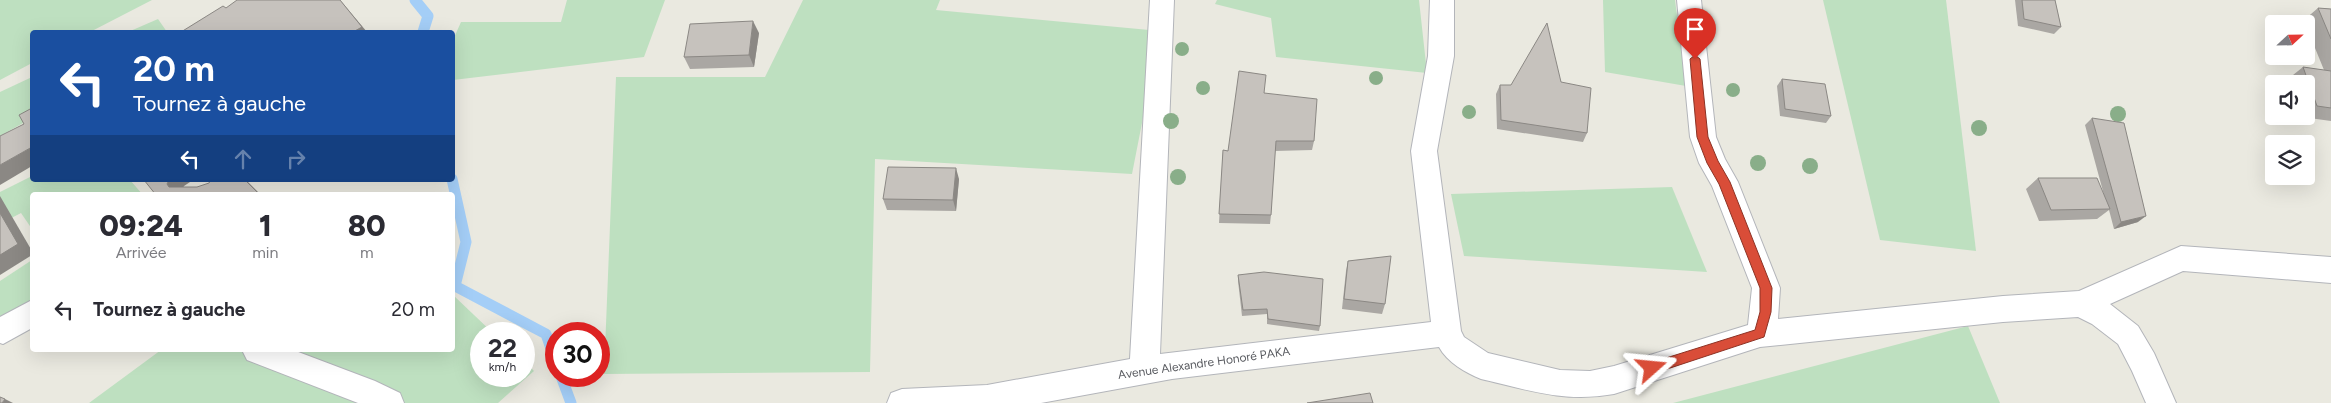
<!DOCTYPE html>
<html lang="fr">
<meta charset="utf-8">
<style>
body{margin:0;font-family:Figtree,sans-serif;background:#f2f2f3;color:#2b2b33;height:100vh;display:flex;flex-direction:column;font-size:19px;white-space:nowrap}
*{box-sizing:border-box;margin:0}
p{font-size:16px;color:#7c7c81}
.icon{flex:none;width:28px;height:28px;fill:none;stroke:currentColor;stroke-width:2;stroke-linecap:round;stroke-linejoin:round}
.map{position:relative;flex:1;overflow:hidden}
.panel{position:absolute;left:30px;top:192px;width:425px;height:160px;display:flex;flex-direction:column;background:#fff;border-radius:5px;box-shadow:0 5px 20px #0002}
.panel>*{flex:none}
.hud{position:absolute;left:30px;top:30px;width:425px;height:152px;border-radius:5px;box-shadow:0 5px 20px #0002;background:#1a4fa0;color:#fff;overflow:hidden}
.needle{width:32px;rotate:68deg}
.tools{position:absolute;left:2265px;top:15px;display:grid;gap:10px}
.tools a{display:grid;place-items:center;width:50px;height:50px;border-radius:5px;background:#fff;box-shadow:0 5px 20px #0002;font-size:25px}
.speed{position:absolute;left:470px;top:322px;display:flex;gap:10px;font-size:25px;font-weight:700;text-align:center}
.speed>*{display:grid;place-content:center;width:65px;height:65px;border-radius:50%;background:#fff;box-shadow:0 5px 20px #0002;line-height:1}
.speed small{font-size:12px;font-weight:400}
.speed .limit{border:8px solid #d22;background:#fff;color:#111}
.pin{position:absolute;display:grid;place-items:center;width:42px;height:42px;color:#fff;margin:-51px -21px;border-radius:50% 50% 50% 0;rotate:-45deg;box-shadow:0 0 5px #0007}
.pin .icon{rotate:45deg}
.me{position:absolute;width:55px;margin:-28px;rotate:72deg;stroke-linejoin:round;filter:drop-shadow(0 0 4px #0008)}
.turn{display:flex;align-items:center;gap:18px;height:105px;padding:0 20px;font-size:22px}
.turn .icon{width:65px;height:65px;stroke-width:2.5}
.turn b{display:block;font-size:35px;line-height:42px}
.lanes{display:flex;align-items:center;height:48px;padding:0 20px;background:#0003;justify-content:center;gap:25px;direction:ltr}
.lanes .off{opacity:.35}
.eta{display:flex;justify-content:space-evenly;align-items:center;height:85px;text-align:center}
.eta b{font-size:30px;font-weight:800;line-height:35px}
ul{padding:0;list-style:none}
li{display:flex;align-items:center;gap:15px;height:65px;padding:0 20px}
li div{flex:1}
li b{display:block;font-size:19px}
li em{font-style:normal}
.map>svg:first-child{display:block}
</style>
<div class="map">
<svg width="2331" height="403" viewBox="0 0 2331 403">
<rect width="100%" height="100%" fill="#eae9e0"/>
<!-- green -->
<g fill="#bee0c0">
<polygon points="0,0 152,0 90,32 32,32 32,63 0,80"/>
<polygon points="567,0 665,0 644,57 453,80 453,40 461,22 561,22"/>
<polygon points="803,0 940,0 936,10 1160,31 1132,174 875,159 870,372 604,374 616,77 765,77"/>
<polygon points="1217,0 1419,0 1427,73 1276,57 1271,18 1215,4"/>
<polygon points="1603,0 1675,0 1686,86 1605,72"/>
<polygon points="1823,0 1946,0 1976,251 1880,240"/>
<polygon points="158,19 167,32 128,32"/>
<polygon points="32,77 32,118 0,136 0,92"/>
<polygon points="32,176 32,180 130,180 143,195 32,195 32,229 21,213 0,224 0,192"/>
<polygon points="1672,187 1707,272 1464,256 1451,194"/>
<polygon points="32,260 32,309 0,333 0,281"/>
<polygon points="453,295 494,334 481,334 481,376 524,376 524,361 534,371 498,403 89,403 161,350 452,350"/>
<polygon points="1968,326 2000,403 1673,403"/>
</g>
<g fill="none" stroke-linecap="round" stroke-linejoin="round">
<!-- stream -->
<g stroke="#a4cef7" stroke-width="11">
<polyline points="415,0 428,16 423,32"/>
<polyline points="452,179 466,242 455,286 546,334 556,363"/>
<polyline points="561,376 571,403"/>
</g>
<!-- minor casing -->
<g stroke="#b3b5ba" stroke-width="2">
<g id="minor">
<path d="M1150,0h24l-14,354 271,-32 -20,-171 17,-95 2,-56h24v56l-17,95 24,180 3,6 24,16 72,17 30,1 24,-5 134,-41 4,-37 -40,-102 -13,-23 -9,-26 -13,-137h24l15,137 9,22 13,23 42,106 -2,31 225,-23 76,-5 102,-45 150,11v26l-148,-12 -73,33 28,22 16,27 22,50h-30l-14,-32 -14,-27 -26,-20 -14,-7 -75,5 -243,25 -146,47c-49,9 -86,-4 -133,-15 -15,-6 -34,-17 -42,-32l-267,32 -131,24h-154l4,-10 11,-4 85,-4 143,-26z"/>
<polygon points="32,300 32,328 3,344 0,343 0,317"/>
<polygon points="242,350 293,350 375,381 400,393 404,403 358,403 247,360"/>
</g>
</g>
<!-- minor -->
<use href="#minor" fill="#fff" fill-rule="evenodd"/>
</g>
<!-- trees -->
<g fill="#89ae89">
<circle cx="1182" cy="49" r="7"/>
<circle cx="1376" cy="78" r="7"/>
<circle cx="1203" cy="88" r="7"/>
<circle cx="1733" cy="90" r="7"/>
<circle cx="1469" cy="112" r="7"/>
<circle cx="2118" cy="114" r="8"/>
<circle cx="1171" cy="121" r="8"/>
<circle cx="1979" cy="128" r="8"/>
<circle cx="1758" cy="163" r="8"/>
<circle cx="1810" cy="166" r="8"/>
<circle cx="1178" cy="177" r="8"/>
</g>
<!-- wall -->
<g fill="#aaa7a3">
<polygon points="2015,0 2055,0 2061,27 2054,34 2018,26"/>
<polygon points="2318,8 2331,9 2331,121 2302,117 2302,116 2306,116 2306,84 2290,84 2288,79 2303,67 2324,70 2306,26 2306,24 2305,24 2304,20"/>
<polygon points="759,33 754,67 690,69 684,57"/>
<polygon points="1782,79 1831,116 1826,123 1780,116 1777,86"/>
<polygon points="1561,82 1587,133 1583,142 1497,129 1496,94 1500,85 1511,85"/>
<polygon points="1264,93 1314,141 1312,150 1275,151 1271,215 1270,224 1219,223 1223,150 1228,151"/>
<polygon points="2092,118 2138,222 2114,229 2109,210 2097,219 2039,221 2026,189 2038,178 2104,195 2085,125"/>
<polygon points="959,179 956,211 887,210 883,199"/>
<polygon points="1348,261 1385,304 1382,314 1342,309 1346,271"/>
<polygon points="1238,275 1320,326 1319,331 1267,324 1267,314 1242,316 1238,281"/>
</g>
<!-- shaded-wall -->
<g fill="#8b8884">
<polygon points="340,0 367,32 353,32"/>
<polygon points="753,21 759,33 754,67 749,55"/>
<polygon points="32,147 32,166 0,185 0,165"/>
<polygon points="956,168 959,179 956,211 953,200"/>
<polygon points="169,180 193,180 184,186 180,194 169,187 167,184"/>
<polygon points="245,180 246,180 261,195 260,195"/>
<polygon points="0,196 32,251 32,255 0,275"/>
<polygon points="2146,216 2138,222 2114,229 2121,222"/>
<polygon points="5,399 13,403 2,403"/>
</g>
<!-- building -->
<g fill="#c6c2bd" stroke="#8b8884">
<polygon points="237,0 340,0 362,27 353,32 181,32 223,6 226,8"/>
<polygon points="2022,0 2055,0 2061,27 2024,19"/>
<polygon points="2318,8 2331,9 2331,39"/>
<polygon points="753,21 749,55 684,57 690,24"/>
<polygon points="1547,23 1561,82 1591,88 1587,133 1501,120 1500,85 1511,85"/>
<polygon points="2303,67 2331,71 2331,108 2317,106"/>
<polygon points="1239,71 1266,75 1264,93 1317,99 1314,141 1276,141 1271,215 1219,214 1223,150 1228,151"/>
<polygon points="1782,79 1825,84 1831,116 1785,109"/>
<polygon points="32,108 32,147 0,165 0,136 24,124 19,115"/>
<polygon points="2092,118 2124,123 2146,216 2121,222"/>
<polygon points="888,167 956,168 953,200 883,199"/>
<polygon points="2038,178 2097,178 2110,209 2051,210"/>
<polygon points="144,180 169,180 167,184 169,187 197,187 209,183 211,180 245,180 260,195 156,195"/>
<polygon points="0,213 18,244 0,255"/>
<polygon points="1391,256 1385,304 1344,299 1348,261"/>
<polygon points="1264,272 1323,279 1320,326 1268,319 1267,309 1243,310 1238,275"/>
<polygon points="1370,393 1373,403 1307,403"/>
<polygon points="0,397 5,399 2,403 0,403"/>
</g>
<!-- route -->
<polygon fill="#d94d38" stroke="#8d3224" points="1695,55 1700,59 1708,137 1718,161 1730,182 1772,288 1771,312 1764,337 1652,374 1647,372 1645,368 1647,364 1755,330 1760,312 1760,288 1719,184 1707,163 1697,137 1690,59"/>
<g text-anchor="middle" stroke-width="4" stroke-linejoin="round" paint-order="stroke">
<!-- street labels -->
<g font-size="12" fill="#595b60" stroke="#fff">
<text transform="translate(1204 363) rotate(-8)" y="4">Avenue Alexandre Honoré PAKA</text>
</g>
</g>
</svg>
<div class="tools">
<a><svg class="needle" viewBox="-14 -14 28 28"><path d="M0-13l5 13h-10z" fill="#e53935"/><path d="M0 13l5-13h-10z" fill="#7c7c81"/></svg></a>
<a><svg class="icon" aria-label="sound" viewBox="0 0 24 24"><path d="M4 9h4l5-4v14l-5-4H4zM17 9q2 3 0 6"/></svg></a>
<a><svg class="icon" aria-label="layers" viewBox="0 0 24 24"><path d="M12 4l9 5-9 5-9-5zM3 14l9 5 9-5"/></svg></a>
</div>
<div class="speed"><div>22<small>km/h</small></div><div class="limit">30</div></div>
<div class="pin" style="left:1695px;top:59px;background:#d93025"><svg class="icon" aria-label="arrive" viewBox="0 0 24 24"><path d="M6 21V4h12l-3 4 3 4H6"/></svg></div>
<svg class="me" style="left:1652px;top:368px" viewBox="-20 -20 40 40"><path d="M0-17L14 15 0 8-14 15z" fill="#d94d38" stroke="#fff" stroke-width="4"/></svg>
<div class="hud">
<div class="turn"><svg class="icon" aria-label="left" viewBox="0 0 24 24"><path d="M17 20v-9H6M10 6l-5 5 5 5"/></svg><div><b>20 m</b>Tournez à gauche</div></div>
<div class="lanes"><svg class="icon" aria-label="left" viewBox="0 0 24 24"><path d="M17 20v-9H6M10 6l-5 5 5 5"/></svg><svg class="icon off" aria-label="ahead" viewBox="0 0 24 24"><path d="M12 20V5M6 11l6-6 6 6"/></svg><svg class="icon off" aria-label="right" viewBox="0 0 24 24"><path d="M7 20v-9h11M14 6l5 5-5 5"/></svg></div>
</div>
<section class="panel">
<div class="eta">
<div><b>09:24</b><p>Arrivée</p></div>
<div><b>1</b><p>min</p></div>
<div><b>80</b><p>m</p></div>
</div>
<ul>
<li><svg class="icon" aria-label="left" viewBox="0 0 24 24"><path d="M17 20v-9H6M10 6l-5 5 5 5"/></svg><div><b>Tournez à gauche</b></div><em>20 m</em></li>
</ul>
</section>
</div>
